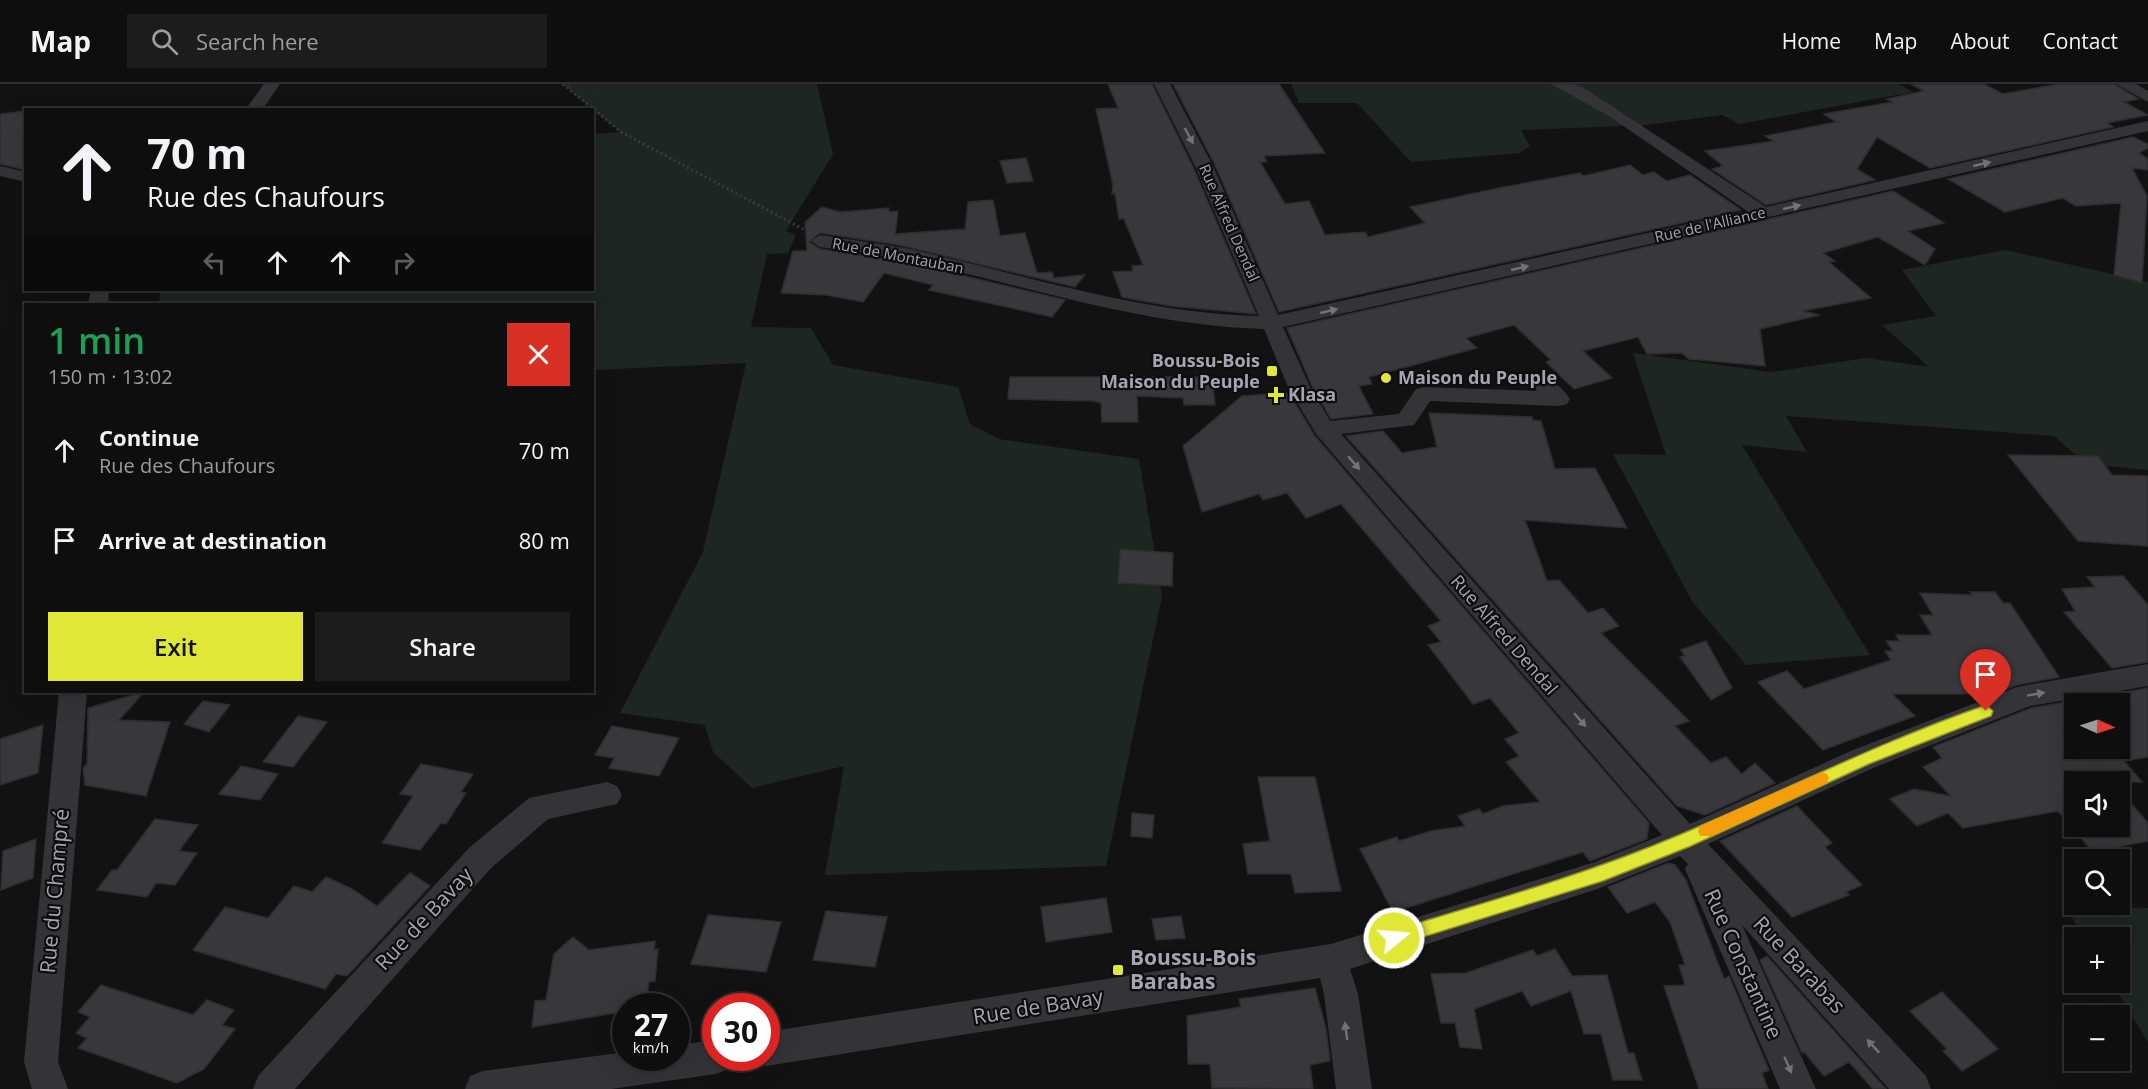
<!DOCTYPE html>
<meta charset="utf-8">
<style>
body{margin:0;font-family:"Open Sans",sans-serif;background:#1c1c1c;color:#f1f3f6;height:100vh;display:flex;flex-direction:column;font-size:22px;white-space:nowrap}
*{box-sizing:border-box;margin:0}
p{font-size:20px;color:#9b9c9e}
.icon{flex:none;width:33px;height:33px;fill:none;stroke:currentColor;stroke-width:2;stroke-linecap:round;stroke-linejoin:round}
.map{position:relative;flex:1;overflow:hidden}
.panel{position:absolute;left:24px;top:219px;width:570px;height:390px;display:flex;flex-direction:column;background:#0e0e0e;border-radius:0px;box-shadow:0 6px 24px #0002,0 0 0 2px #2e2e2e}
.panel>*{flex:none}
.hud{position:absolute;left:24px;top:24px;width:570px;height:183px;border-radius:0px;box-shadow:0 6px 24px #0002,0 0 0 2px #2e2e2e;background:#0e0e0e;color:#f1f3f6;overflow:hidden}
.needle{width:39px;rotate:93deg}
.controls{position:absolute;left:2064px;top:609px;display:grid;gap:12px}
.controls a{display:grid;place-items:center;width:66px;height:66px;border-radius:0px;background:#0e0e0e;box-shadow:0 6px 24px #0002,0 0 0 2px #2e2e2e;font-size:30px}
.speed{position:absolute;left:612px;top:909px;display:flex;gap:12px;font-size:30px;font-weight:700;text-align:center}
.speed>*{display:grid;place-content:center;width:78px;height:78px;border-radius:50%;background:#0e0e0e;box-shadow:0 6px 24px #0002,0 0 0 2px #2e2e2e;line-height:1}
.speed small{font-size:15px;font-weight:400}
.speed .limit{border:9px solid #d22;background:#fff;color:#111}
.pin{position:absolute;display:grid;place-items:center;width:51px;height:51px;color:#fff;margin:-62px -26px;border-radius:50% 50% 50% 0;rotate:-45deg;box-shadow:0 0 6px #0007}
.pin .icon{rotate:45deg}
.me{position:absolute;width:66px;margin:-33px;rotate:73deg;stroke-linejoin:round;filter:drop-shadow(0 0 4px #0008)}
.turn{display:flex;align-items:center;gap:21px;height:126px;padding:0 24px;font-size:27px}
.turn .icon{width:78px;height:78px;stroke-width:2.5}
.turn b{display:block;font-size:42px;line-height:51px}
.lanes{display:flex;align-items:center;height:57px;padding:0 24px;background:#0003;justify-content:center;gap:30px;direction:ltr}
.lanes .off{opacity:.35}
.round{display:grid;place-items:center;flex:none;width:63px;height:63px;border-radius:0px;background:#1c1c1c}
.headline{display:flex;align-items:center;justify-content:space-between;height:102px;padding:0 24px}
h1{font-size:36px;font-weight:600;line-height:45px;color:#1e9e55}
.cta{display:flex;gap:12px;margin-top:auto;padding:12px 24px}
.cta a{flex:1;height:69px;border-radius:0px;background:#e0e736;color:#111;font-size:24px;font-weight:600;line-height:69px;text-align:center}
.cta a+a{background:#1c1c1c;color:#f1f3f6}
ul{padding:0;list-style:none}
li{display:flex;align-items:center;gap:18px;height:90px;padding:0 24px}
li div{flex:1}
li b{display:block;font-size:22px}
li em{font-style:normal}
header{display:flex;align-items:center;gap:36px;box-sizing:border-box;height:84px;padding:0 30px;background:#0e0e0e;border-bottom:2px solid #2e2e2e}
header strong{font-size:28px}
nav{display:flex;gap:33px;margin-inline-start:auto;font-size:21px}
.search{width:420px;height:54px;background:#1c1c1c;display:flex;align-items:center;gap:15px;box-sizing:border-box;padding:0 21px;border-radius:0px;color:#9b9c9e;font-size:22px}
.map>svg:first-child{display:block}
</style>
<header>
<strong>Map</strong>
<div class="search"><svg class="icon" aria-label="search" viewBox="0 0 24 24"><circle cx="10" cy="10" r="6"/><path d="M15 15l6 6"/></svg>Search here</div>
<nav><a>Home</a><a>Map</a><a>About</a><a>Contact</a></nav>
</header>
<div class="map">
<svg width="2148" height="1005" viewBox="0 0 2148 1005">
<rect width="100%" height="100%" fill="#121213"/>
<!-- green -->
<g fill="#1e2622">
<polygon points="562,0 817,0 833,70 786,147 796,151 788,169 767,170 751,243 811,244 833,281 958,303 970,340 999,355 1139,375 1162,512 1106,782 825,791 844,682 752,704 713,668 705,641 620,629 703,468 746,279 593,286 592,220 159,220 160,206 592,206 593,50 620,48"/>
<polygon points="1291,0 1899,0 1913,8 1739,40 1722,31 1646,41 1521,46 1530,62 1520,69 1411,78 1357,19 1299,19"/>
<polygon points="2005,166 2148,198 2148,386 2086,380 2054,352 1786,332 1807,368 1742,361 1870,571 1746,581 1692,517 1613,370 1666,371 1633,269 1771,288 1866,274 1929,283 1882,241 1936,232 1902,186"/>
<polygon points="2065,822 2148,824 2148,958 2112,899 2120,898 2120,854 2084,853"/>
</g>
<!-- building -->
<g fill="#38373b" stroke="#2d2c2f" stroke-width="1.5">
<polygon points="1108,0 1152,0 1193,83 1256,230 1171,222 1122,213 1113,188 1133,187 1132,182 1143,181 1124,135 1119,135 1115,109 1112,110 1113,101 1096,25 1118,24"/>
<polygon points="1173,0 1279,0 1325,69 1264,72 1267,78 1260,78 1285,120 1309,117 1325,151 1365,148 1368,153 1425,139 1410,123 1499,104 1580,89 1583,92 1630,81 1643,91 1654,88 1667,97 1690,91 1741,126 1279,228 1215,81"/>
<polygon points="1911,0 1984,0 2003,10 2059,0 2114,0 2139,15 2124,18 2148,31 2107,39 2113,43 1930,84 1877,53 1857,85 1875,96 1766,121 1712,85 1723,82 1705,67 1774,57 1765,52 1836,38 1824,30 1893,18 1887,15 1924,7"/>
<polygon points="26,27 26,86 0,80 0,30"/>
<polygon points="2133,53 2148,60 2148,64 2139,69 2148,75 2148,86 2132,84 2147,112 2142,199 2114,191 2121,119 2076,122 2063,114 2005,128 1948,95"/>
<polygon points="1026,74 1033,97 1007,99 1000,77"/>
<polygon points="1893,107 1944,139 1908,147 1935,165 1925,181 1878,153 1823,169 1835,177 1829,178 1871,214 1802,227 1820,231 1760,245 1765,282 1689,275 1682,269 1647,270 1638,253 1583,267 1612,294 1574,305 1546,278 1551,276 1514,241 1466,254 1477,264 1369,293 1372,300 1359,302 1373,330 1331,335 1312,302 1287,244"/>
<polygon points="993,116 1000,152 1025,149 1037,189 1052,188 1054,194 1085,191 1075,203 899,161 820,149 809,158 820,165 906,178 1065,216 1052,233 929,206 933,201 884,189 863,218 827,211 781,209 793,167 807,167 805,138 822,123 840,128 889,124 889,128 898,127 895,150 965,145 968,118"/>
<polygon points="1010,293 1212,293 1215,321 1184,321 1183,314 1137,312 1138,338 1102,338 1101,319 1094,317 1008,315"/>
<polygon points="1289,309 1314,351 1649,739 1647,755 1590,777 1583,768 1393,828 1360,765 1397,753 1399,757 1431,747 1465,742 1458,732 1479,725 1483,730 1503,722 1540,718 1506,678 1519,672 1505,655 1519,649 1490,614 1473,620 1428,561 1441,558 1428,542 1441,537 1341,420 1306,434 1287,409 1263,416 1259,410 1202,428 1183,362 1242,312"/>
<polygon points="1429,329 1532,333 1533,336 1541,337 1555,385 1595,384 1627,444 1525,436 1547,497 1559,496 1588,529 1603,524 1619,542 1601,549 1689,637 1675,642 1711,679 1726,673 1742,690 1755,679 1775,699 1705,731 1677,722 1346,352 1383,347 1402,369 1437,363"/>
<polygon points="2008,371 2098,372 2112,391 2148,392 2148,462 2078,457"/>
<polygon points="1120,465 1173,469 1172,502 1118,499"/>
<polygon points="2123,492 2148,521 2148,578 2112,584 2064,528 2075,527 2062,505 2095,503 2087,493"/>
<polygon points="1970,508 1995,508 2003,519 2010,519 2059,593 2017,601 1993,610 1892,610 1915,632 1823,666 1758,598 1787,587 1804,605 1891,576 1885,567 1893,567 1886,557 1900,557 1896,551 1932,551 1920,531 1933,531 1920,509 1972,511"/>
<polygon points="1706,557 1732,604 1711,616 1680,573 1685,572 1681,566"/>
<polygon points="2148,604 2148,673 2124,677 2142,698 2074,698 2074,746 2058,727 1963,744 1948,729 1917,742 1890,715 1914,705 1951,712 1923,683 1942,674 1933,663 2031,624 2074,617 2074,664 2112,664 2120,673 2120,609"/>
<polygon points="144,608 119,636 170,638 146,712 85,701 83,684 87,680 88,624"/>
<polygon points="203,617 230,621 209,648 184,640"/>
<polygon points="298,632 327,638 293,683 263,678"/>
<polygon points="43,641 38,689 0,701 0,655"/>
<polygon points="612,642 679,654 659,692 609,684 614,674 595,671"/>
<polygon points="421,680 473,690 461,708 466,709 446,740 441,739 420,766 382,759 413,712 400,710"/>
<polygon points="241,682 278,690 260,716 219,710"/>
<polygon points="1258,693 1315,693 1341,807 1295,809 1291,790 1248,790 1243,760 1270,757"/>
<polygon points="2120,707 2148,739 2148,757 2093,768 2075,747 2096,742 2120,742"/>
<polygon points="1797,722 1832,759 1825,763 1862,801 1846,808 1849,811 1792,833 1720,757"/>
<polygon points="1132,729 1154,731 1152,754 1131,752"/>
<polygon points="155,735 198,741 179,767 197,769 175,801 156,799 147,813 97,806 112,786 117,786"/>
<polygon points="36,755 33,794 1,806 3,767"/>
<polygon points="1668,779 1675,781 1686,796 1724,895 1729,892 1769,986 1762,989 1768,1005 1699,1005 1664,902 1685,901 1679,881 1685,881 1670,838 1655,818 1627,829 1608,803"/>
<polygon points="410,789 430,802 347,892 336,890 325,905 193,866 225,823 268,834 294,802 312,808 326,793 352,805 377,822"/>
<polygon points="1106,814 1112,848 1046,858 1041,823"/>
<polygon points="826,827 887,833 875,883 813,876"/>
<polygon points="708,831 781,838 766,888 691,880"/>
<polygon points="1181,832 1185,854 1156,856 1152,835"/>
<polygon points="573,853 589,866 655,857 654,866 658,865 655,897 649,898 646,922 626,922 626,927 532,943 535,917 546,916 554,870"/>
<polygon points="1555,865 1572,892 1607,891 1628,969 1634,969 1642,996 1613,996 1601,950 1584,950 1571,907 1531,922 1522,907 1474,925 1482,965 1460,963 1455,939 1441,939 1431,890 1466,889 1533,866 1537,872"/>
<polygon points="1767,872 1886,1005 1873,1005 1849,978 1824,992 1804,968 1802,969 1760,876"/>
<polygon points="101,901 193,931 207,916 234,926 222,941 235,945 204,985 177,999 78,964 87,954 76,949 90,933 78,928"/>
<polygon points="1315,904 1326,945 1330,977 1310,981 1313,1005 1212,1004 1210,980 1188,980 1187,932 1241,923 1239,915"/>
<polygon points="1942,908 1998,965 1962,987 1943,967 1947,965 1910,927"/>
</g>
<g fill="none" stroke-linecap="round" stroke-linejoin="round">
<!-- path -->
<polyline stroke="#3a393f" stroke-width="3" stroke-dasharray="2 3" stroke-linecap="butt" points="563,0 621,48 805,146"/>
<!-- minor -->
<g fill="#343338" fill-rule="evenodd">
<polygon points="264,0 280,0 262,26 245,26"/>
<path d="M1154,0h16l43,82 65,149 469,-104 -138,-95 -58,-32h23l10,4 182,119 382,-86v10l-865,196 27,60 20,34 69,-7 17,-25 8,-2 113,4 -5,-6 3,-5c15,-4 27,7 35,19l-3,5 -8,2 -129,-5 -16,24 -73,9 349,390 163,-74 164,-63 131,-23v22l-118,20 -157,62 -165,76 218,232 5,13h-42l-147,-164 74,164h-36l-95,-220 3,-5 -8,-8 -83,33 -247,80 8,25 14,95h-36l-12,-95 -4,-16 -554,88 -12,-5 -2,-3h14v-26l565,-88 264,-82 67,-27 -346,-401 -28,-47 -24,-58c-126,-4 -237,-44 -358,-69 -29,-6 -57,-9 -86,-13l-9,-6 9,-6c30,5 60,8 90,14 116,26 229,64 349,67l-64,-150z"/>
<polygon points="2116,0 2136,0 2148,7 2148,18"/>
<polygon points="0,82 26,88 26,98 0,92"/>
<polygon points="91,206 109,206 108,220 88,220"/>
<polygon points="59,608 87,608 58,978 68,1005 32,1005 24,978"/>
<polygon points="607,698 617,702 622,711 617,720 548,735 491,784 295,1005 253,1005 258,992 469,764 529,714"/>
<polygon points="716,956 716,974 733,974 728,985 716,990 611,1005 465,1005 470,992 483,987 626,968 626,974 676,974 676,961"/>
</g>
</g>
<!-- one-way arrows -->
<defs><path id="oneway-solid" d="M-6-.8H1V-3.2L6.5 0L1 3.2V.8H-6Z" transform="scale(1.5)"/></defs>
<g fill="#72717c">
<use href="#oneway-solid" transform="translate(1189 52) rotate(62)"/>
<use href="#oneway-solid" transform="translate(1982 80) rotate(-13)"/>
<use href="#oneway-solid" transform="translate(1792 123) rotate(-13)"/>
<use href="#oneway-solid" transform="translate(1520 184) rotate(-13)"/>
<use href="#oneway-solid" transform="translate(1329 227) rotate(-13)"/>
<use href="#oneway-solid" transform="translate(1354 379) rotate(49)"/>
<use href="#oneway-solid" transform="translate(2036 610) rotate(-10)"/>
<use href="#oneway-solid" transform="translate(1580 636) rotate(49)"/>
<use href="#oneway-solid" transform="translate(1346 947) rotate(-98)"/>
<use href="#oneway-solid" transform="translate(1873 962) rotate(-133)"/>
<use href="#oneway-solid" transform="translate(1788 981) rotate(66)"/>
</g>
<!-- route -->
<path fill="#e0e736" stroke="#929623" stroke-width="1.5" d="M1986,621l7,6 -2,5 -122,48 -178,82 -88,35 -209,65 -6,-2 -3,-6 3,-6 6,-2c96,-29 193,-56 285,-95 103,-43 202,-94 307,-130z"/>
<!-- slow -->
<polygon fill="#f59e0b" points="1822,688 1827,690 1829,694 1827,699 1712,752 1700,752 1698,747 1700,742"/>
<!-- markers -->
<g fill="#e0e736" stroke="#0d0d0e" stroke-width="2">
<rect x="1266" y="281" width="12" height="12" rx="3"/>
<circle cx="1386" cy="294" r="6"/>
<path d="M1273 302h6v6h6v6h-6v6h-6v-6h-6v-6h6z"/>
<rect x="1112" y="880" width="12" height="12" rx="3"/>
</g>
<g text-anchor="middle" stroke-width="4.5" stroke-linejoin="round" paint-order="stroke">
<!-- far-street labels -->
<g font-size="15" fill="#a5a4b3" stroke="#0d0d0e">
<text transform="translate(1229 139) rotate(66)" y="5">Rue Alfred Dendal</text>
<text transform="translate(1710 141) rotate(-13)" y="5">Rue de l'Alliance</text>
<text transform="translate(898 172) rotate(11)" y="5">Rue de Montauban</text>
</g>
<!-- poi labels -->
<g font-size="18" font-weight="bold" fill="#a5a4b3" stroke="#0d0d0e" text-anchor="start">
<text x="1260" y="283" text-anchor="end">Boussu-Bois<tspan x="1260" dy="21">Maison du Peuple</tspan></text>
<text x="1398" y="300">Maison du Peuple</text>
<text x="1288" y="317">Klasa</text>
</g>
<!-- street labels -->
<g font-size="18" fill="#a5a4b3" stroke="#0d0d0e">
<text transform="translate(1504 551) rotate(49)" y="6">Rue Alfred Dendal</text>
</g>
<!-- near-street labels -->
<g font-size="21" fill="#a5a4b3" stroke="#0d0d0e">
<text transform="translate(55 807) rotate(-85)" y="7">Rue du Champré</text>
<text transform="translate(424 835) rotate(-47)" y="7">Rue de Bavay</text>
<text transform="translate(1743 880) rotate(66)" y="7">Rue Constantine</text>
<text transform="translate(1799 881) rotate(47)" y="7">Rue Barabas</text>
<text transform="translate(1038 923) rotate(-9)" y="7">Rue de Bavay</text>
</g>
<!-- near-poi labels -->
<g font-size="21" font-weight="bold" fill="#a5a4b3" stroke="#0d0d0e" text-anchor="start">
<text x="1130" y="881">Boussu-Bois<tspan x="1130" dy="24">Barabas</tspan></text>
</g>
</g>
</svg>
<div class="controls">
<a><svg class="needle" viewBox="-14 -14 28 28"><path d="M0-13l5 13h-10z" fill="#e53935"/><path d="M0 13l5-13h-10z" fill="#9b9c9e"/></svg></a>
<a><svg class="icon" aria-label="sound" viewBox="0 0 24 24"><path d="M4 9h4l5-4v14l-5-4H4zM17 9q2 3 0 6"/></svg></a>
<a><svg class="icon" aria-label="search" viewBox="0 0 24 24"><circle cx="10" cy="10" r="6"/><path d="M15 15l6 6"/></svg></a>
<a>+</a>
<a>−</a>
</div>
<div class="speed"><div>27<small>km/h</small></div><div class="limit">30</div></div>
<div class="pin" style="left:1986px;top:627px;background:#d93025"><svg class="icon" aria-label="arrive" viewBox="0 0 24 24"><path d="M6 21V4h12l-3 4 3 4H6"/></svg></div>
<svg class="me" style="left:1394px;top:854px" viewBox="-20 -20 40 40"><circle r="17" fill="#e0e736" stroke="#fff" stroke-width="3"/><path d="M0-11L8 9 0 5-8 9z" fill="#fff"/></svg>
<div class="hud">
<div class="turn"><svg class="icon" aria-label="ahead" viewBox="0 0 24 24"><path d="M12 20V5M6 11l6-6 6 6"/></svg><div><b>70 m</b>Rue des Chaufours</div></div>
<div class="lanes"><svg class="icon off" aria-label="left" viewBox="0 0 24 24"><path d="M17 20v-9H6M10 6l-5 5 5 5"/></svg><svg class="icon" aria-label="ahead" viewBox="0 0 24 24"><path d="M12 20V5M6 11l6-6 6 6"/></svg><svg class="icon" aria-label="ahead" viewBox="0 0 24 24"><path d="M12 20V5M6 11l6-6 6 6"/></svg><svg class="icon off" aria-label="right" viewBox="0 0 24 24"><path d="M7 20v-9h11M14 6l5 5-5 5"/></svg></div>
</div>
<section class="panel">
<div class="headline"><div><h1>1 min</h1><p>150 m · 13:02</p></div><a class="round" style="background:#d93025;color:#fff"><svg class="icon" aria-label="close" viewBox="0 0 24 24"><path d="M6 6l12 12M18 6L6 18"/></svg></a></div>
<ul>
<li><svg class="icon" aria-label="ahead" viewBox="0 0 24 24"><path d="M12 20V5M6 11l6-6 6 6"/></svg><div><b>Continue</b><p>Rue des Chaufours</p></div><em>70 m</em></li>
<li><svg class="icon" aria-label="arrive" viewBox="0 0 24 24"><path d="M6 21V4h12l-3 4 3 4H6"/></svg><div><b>Arrive at destination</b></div><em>80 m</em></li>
</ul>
<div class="cta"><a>Exit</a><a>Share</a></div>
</section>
</div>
